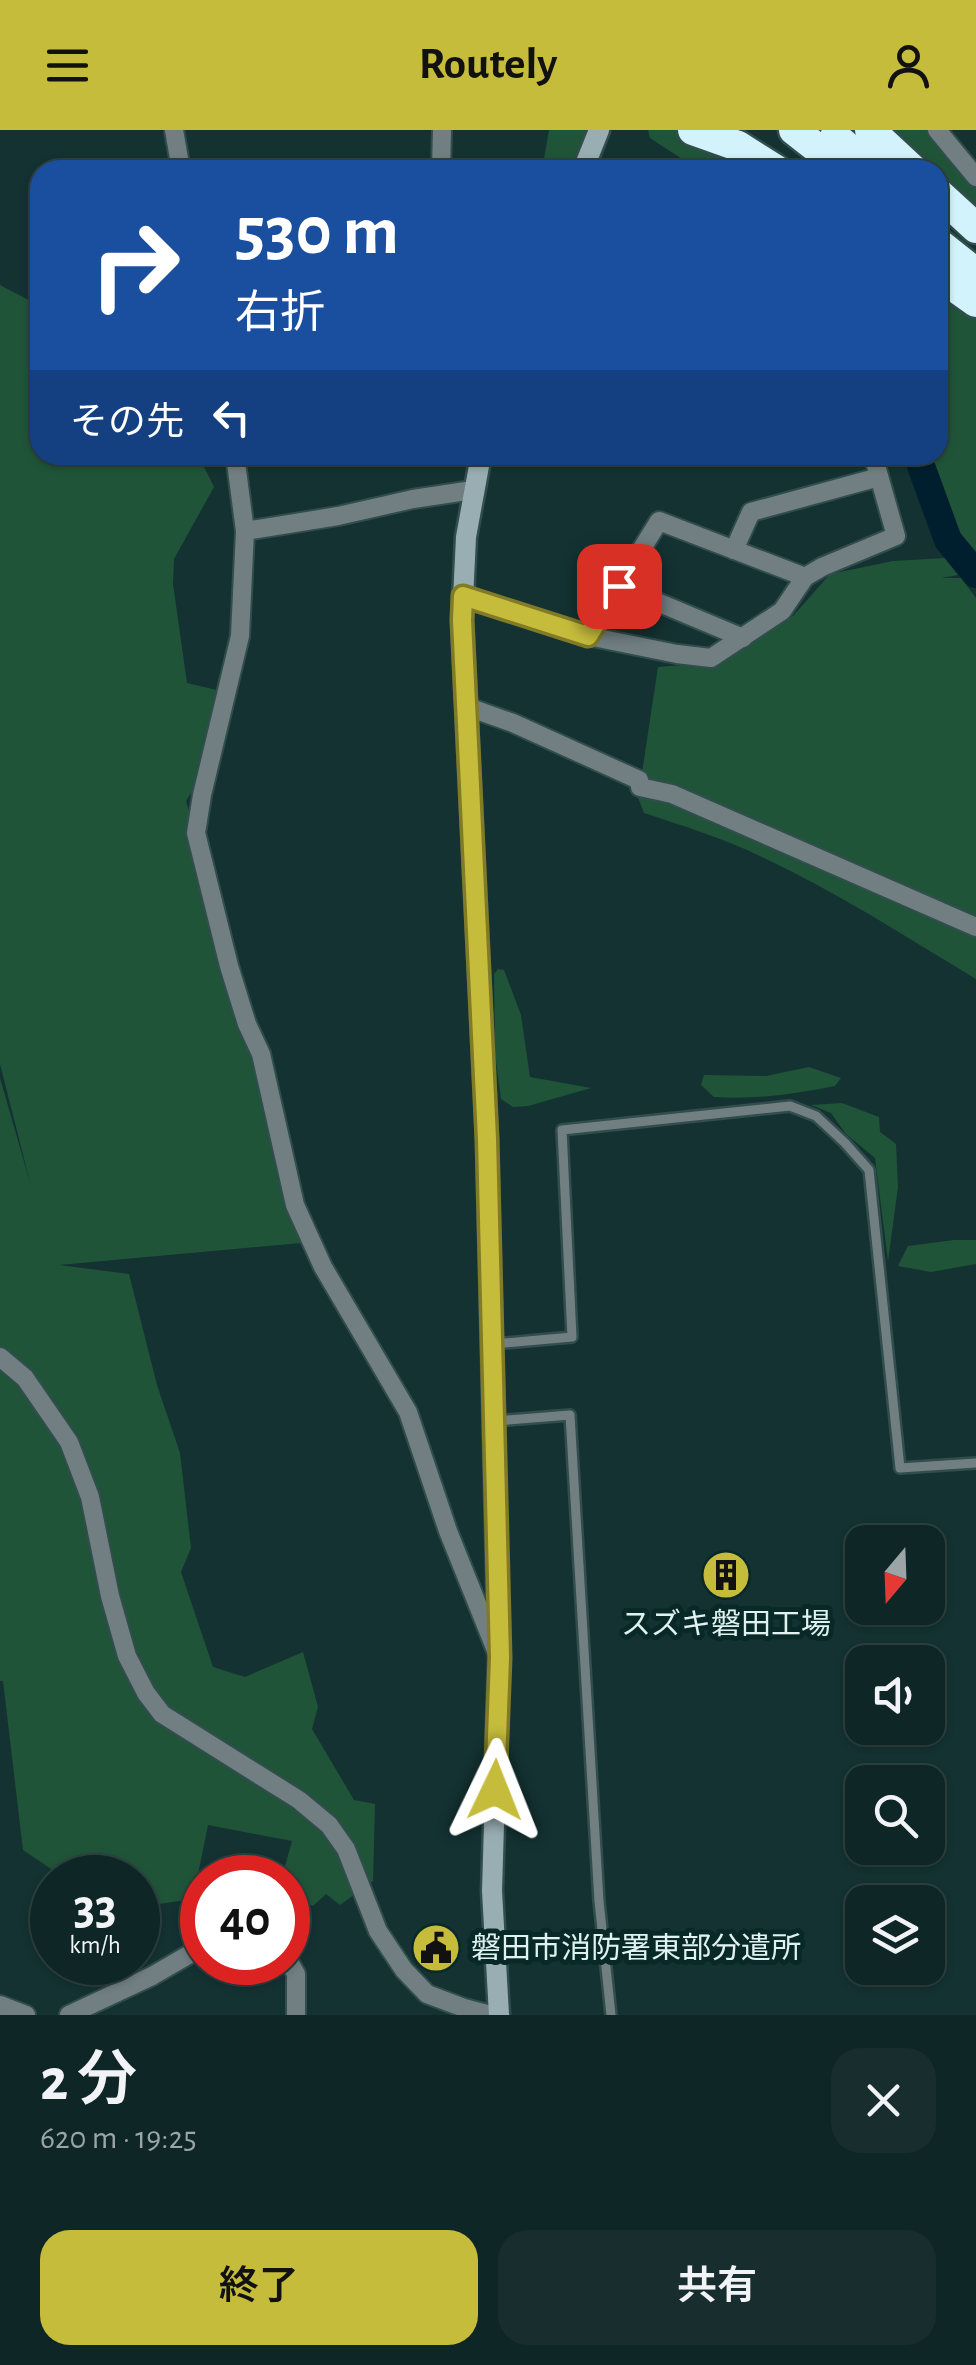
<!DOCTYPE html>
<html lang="ja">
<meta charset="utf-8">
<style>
body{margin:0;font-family:"Alegreya Sans","Noto Sans JP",sans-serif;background:#182e2e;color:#f1f3f6;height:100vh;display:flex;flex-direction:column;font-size:38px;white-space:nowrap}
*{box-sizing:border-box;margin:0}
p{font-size:32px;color:#9ba5a7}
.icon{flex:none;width:55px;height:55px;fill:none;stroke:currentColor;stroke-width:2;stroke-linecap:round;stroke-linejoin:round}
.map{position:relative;height:1885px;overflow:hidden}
.panel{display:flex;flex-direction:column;background:#0f2626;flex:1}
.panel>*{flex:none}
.top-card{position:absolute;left:30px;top:30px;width:918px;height:305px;border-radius:30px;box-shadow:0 2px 8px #0004,0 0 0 2px #2f4343;background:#1a4fa0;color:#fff;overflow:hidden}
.needle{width:65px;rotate:199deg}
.buttons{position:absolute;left:845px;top:1395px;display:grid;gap:20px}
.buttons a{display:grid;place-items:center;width:100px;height:100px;border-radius:20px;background:#0f2626;box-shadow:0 2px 8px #0004,0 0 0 2px #2f4343;font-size:50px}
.speed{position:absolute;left:30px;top:1725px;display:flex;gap:20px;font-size:50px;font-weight:700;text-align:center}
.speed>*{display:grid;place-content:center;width:130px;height:130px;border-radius:50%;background:#0f2626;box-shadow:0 2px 8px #0004,0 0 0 2px #2f4343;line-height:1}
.speed small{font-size:25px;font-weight:400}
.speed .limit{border:15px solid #d22;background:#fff;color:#111}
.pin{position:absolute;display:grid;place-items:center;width:85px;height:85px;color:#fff;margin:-42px;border-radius:20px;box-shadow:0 5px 15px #0006}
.me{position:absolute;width:110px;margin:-55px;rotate:2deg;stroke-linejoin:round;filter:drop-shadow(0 0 8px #0008)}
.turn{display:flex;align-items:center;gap:35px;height:210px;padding:0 40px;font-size:45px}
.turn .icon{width:130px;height:130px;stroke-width:2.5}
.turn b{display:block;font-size:70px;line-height:85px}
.then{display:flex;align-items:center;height:95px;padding:0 40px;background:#0003;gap:20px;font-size:38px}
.round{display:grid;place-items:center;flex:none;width:105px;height:105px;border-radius:30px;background:#182e2e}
.summary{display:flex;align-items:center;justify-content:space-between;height:170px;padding:0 40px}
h1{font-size:60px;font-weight:600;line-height:75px}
.action{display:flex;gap:20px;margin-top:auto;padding:20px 40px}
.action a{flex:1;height:115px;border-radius:30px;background:#c6bc3c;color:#111;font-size:40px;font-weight:600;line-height:115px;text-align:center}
.action a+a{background:#182e2e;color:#f1f3f6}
header{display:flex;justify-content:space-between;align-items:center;height:130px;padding:0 40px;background:#c6bc3c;color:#111;font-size:45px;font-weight:600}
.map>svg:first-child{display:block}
</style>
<header><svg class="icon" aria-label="menu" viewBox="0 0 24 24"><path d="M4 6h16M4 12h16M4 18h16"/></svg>Routely<svg class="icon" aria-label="person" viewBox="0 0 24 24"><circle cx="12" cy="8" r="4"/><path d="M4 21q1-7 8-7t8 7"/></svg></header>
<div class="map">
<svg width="976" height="1885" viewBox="0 0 976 1885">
<rect width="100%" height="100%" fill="#143232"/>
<!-- green -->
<g fill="#205439">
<polygon points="549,0 599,0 583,40 542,40"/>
<polygon points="648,0 691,0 759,40 699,40 650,8"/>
<polygon points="890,0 927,0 976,50 976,75 938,44 938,40 932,40"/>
<polygon points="0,155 40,176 40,325 198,325 214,357 174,429 173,454 187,553 221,561 203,644 186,671 312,1112 59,1135 129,1144 157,1255 180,1323 191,1418 181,1442 213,1537 245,1547 303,1522 318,1577 312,1599 354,1670 375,1674 373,1751 340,1775 326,1764 313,1776 288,1765 288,1748 282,1747 292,1711 208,1695 193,1769 138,1777 138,1748 63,1747 23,1720 3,1551 0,1551 0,948 31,1056 0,934"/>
<path d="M938,157l38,26v248c-24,-28 -46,-70 -54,-106h16z"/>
<path d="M945,428l13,17 -17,3h20l15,20v381c-71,-43 -141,-88 -216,-123 -37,-18 -77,-30 -116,-43l-7,-18 3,-9 18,-119 50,-4 85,-47 37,-42 63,-13z"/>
<polygon points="498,839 504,840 521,885 530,947 591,958 528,976 513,977 501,969 495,924 494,844"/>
<path d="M809,937l32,11 -6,8c-41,8 -80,14 -121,11l-13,-12 3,-10 62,1z"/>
<polygon points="842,973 879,987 880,1002 896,1014 898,1057 888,1131 875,1028 846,1004 831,983 811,975"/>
<polygon points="954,1110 976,1110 976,1134 931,1142 898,1136 908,1116"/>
</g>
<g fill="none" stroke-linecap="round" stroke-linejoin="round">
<!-- river -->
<polyline stroke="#001f2e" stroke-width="28" points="919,325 921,336 948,410 976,444"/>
<!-- lane casing -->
<g stroke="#314d4d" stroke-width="14">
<g id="lane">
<polyline points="494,1214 572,1207 562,1000 790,976 816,986 845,1013 869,1040 900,1338 976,1333"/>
<polyline points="496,1291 570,1285 599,1771 611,1885"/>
</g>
</g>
<!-- street casing -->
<g stroke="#314d4d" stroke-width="22">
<g id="street">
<polyline points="174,0 181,40"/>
<polyline points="937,0 976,47"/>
<polyline points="441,40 442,0"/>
<polyline points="235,325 245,401 240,506 202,665 196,703 229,836 247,894 261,924 295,1075 323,1137 408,1282 448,1401 497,1523"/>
<polyline points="245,401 338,386 413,369 473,360"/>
<polyline points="734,420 751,382 879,347"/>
<polyline points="619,456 743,508"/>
<polyline points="463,466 588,506 677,524 711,528 782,481 805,447 822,437 896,406 873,325"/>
<polyline points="588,506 659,391 805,447"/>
<polyline points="465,576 513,593 639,650 640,657 672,664 976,797"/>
<polyline points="0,1227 25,1248 69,1312 90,1367 110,1466 127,1526 146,1563 162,1584 299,1670 329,1695 346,1719 378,1801 404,1840 427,1864 464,1878 491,1885"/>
<polyline points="288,1830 296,1844 296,1885"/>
<polyline points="0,1875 26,1885"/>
<polyline points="69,1885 152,1846 202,1817"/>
</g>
</g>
<!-- secondary casing -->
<g stroke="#314d4d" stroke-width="25">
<g id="secondary">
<polyline points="583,40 599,0"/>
<polyline points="481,325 466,407 462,490 487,1009 499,1528 492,1761 499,1885"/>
</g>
</g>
<!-- highway casing -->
<g stroke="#314d4d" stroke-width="35">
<g id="highway">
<polyline points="693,0 738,16 776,40"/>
<polyline points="794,0 845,40"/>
<polyline points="870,0 913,40"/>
<polyline points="835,7 875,40"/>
<polyline points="938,63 976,98"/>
<polyline points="938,113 976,143"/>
<polyline points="938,145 976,172"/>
</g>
</g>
<!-- lane -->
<use href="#lane" stroke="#727f82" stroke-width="9"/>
<!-- street -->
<use href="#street" stroke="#727f82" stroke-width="18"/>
<!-- secondary -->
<use href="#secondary" stroke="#99aeb3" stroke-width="20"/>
<!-- highway -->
<use href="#highway" stroke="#d2f3fb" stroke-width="30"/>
</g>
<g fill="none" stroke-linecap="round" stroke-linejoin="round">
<!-- route casing -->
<g stroke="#817a27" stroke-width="25">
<polyline id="route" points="495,1660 500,1528 487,1009 462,490 463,466 588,506 619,456"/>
</g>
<!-- route -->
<use href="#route" stroke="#c6bc3c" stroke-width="18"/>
</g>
<!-- icons -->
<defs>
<g id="building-disc" transform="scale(2.5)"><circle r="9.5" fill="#c6bc3c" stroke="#092828"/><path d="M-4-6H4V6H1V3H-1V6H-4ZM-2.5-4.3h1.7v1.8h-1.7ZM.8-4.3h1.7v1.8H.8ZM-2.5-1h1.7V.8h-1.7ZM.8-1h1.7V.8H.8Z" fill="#111"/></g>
<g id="civic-disc" transform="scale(2.5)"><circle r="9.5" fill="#c6bc3c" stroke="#092828"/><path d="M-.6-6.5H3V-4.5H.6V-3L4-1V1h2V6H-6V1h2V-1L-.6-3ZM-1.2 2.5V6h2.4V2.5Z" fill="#111"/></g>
</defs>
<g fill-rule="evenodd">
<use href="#building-disc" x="726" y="1445"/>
<use href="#civic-disc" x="436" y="1818"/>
</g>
<g text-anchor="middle" stroke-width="10" stroke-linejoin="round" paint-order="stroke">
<!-- poi labels -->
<g font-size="30" fill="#e0f1f1" stroke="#092828">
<text x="726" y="1504">スズキ磐田工場</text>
<text x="471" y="1828" text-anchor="start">磐田市消防署東部分遣所</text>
</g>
</g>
</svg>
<div class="buttons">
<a><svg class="needle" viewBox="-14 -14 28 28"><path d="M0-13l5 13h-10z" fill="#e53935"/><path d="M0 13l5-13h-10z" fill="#9ba5a7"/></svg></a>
<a><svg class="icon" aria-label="sound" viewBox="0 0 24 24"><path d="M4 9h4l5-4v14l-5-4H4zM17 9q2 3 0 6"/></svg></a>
<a><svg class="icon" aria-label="search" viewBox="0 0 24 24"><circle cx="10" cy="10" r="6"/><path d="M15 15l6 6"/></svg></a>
<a><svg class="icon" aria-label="layers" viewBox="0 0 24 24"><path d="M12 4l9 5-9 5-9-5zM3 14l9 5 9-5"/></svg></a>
</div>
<div class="speed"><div>33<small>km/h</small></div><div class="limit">40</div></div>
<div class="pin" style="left:619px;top:456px;background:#d93025"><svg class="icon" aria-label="arrive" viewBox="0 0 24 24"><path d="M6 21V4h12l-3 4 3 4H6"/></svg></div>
<svg class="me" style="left:495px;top:1660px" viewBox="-20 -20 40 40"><path d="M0-17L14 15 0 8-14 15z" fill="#c6bc3c" stroke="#fff" stroke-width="4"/></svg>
<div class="top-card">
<div class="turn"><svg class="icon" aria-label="right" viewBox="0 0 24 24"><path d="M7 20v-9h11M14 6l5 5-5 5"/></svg><div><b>530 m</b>右折</div></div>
<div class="then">その先<svg class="icon" aria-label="left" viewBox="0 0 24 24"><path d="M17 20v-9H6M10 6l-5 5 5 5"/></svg></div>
</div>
</div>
<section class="panel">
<div class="summary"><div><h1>2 分</h1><p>620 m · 19:25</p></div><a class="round"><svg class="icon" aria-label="close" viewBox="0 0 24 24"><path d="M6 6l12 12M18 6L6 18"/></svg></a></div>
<div class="action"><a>終了</a><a>共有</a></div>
</section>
